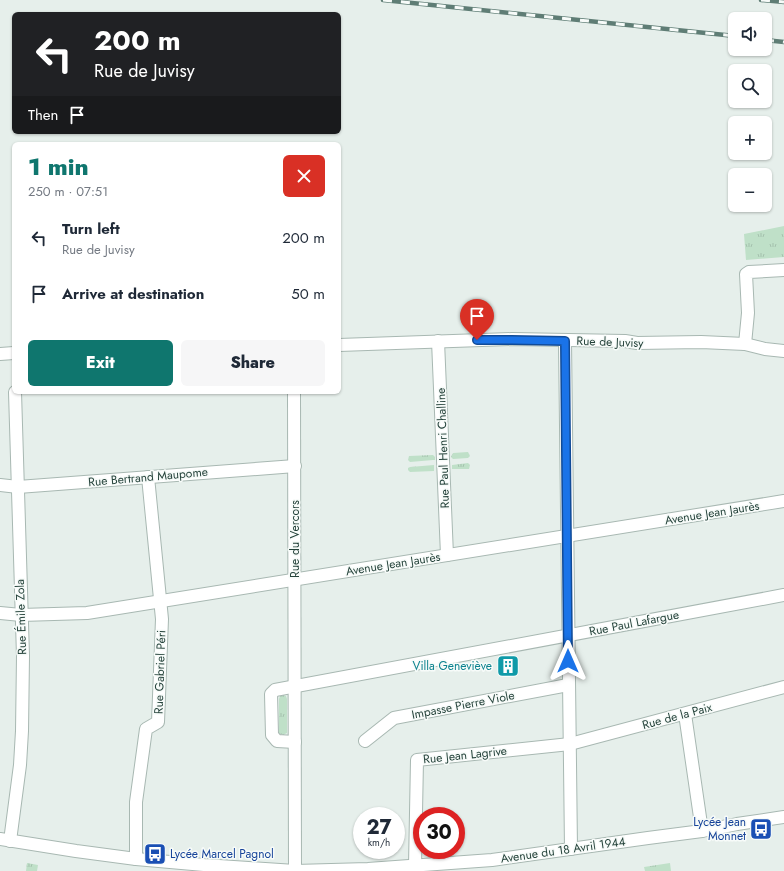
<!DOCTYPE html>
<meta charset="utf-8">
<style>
body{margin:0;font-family:Jost,sans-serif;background:#f6f6f7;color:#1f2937;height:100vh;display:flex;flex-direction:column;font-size:15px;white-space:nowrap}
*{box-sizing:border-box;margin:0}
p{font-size:13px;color:#747a83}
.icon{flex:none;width:22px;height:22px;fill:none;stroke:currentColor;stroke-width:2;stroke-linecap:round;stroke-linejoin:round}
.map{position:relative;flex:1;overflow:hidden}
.sheet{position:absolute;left:12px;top:142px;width:329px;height:252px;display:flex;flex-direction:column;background:#fff;border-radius:6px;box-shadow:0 1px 3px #0004}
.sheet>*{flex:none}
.hud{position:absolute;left:12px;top:12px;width:329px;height:122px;border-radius:6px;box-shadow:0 1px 3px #0004;background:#202124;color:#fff;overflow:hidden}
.buttons{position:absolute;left:728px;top:12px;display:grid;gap:8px}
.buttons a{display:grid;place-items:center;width:44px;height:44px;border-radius:6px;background:#fff;box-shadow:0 1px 3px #0004;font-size:20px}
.speed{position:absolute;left:353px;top:807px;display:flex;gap:8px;font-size:20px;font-weight:700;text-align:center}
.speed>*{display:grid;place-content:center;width:52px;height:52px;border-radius:50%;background:#fff;box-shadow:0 1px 3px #0004;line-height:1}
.speed small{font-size:10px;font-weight:400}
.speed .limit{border:6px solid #d22;background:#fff;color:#111}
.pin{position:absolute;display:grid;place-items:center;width:34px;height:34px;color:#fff;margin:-41px -17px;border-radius:50% 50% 50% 0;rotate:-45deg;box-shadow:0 0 4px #0007}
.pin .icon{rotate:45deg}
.me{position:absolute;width:44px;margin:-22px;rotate:0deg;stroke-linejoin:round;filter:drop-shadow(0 0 3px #0008)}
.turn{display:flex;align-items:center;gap:14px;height:84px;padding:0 16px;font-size:18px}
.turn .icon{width:52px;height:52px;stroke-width:2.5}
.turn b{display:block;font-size:28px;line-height:34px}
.then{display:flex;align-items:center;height:38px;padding:0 16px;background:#0003;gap:8px;font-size:15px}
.round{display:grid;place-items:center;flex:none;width:42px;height:42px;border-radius:6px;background:#f6f6f7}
.headline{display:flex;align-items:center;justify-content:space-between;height:68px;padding:0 16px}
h1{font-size:24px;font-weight:800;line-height:30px;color:#0f766e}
.button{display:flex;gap:8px;margin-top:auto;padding:8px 16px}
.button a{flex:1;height:46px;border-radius:6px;background:#0f766e;color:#fff;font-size:16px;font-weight:800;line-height:46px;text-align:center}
.button a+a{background:#f6f6f7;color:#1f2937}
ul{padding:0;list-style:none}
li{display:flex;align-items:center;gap:12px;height:56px;padding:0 16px}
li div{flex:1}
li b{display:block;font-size:15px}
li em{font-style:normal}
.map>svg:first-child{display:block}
</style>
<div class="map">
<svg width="784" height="871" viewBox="0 0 784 871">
<defs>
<pattern id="grass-tufts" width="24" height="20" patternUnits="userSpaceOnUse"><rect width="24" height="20" fill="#bfe0c8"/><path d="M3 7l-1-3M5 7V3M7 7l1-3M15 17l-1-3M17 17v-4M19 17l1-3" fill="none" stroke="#a4c1ad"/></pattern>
</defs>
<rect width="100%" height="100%" fill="#e6efeb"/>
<!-- grass -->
<g fill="url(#grass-tufts)">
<polygon points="784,226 784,257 746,260 744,234"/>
<polygon points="468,452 470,456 468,458 453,459 451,457 453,453"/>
<polygon points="433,455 435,457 435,460 433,460 410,462 408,460 409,456"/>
<polygon points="468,463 470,465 469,469 452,469 452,465"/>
<polygon points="434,465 434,471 410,472 408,470 408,468 410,467"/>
<polygon points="283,695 286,696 287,699 287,733 283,735 279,733 279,699 280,696"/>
<polygon points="27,863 38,865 37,871 26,871"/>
<polygon points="670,863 671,871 645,871 644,867"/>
</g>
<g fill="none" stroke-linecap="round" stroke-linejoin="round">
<!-- minor casing -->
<g stroke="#a8b8b2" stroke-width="14">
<g id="minor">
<polyline points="438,341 447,555"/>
<polyline points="565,341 571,849"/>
<polyline points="745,344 748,313 746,274 749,272 784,270"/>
<polyline points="339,345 512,339 625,341 637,343 701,342 745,344 765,349 784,351"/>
<polyline points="0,354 14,353"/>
<polyline points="294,392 295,871"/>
<polyline points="0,485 18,487 295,466"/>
<polyline points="0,613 21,615 87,613 784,501"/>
<polyline points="685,714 702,831"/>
<polyline points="365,741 394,718 568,685"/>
<polyline points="295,742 277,741 272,735 271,694 275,690 784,595"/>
<polyline points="0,839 76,851 136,859 204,865 295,871 368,869 492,860 648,838 702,831 737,824 784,817"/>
<polyline points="10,841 20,765 22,731 23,656 15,392"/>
<polyline points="136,859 136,802 146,729 158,722 162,619 148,477"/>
<polyline points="415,866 417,760 570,744 784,687"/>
</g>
</g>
<!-- minor -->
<use href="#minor" stroke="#fff" stroke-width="12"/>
<!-- rail casing -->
<g stroke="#5f7d75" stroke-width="4.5">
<g id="rail">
<polyline points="383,0 735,36"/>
<polyline points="761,0 784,2"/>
<polyline points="765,40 784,42"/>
</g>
</g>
<!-- rail -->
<use href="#rail" stroke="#f7fbf9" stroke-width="3" stroke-dasharray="9" stroke-linecap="butt"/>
</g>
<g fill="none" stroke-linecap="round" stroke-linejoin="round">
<!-- route casing -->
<g stroke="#114b97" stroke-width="10">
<polyline id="route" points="477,340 512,340 565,341 568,661"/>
</g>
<!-- route -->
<use href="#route" stroke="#1a73e8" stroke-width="7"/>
</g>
<!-- icons -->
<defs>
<g id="building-square" transform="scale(1.15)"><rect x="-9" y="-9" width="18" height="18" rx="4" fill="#0f9aa8" stroke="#f7fbf9"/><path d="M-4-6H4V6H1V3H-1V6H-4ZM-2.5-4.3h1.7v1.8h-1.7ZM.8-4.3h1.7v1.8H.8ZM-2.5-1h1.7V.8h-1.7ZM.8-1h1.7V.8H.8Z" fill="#fff"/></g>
<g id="bus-square" transform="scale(1.15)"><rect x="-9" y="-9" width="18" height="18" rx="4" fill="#1a4fb4" stroke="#f7fbf9"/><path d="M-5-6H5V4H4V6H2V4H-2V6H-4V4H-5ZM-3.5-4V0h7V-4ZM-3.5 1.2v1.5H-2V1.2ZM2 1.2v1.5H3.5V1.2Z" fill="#fff"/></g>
</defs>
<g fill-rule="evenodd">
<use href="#building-square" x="508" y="666"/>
<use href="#bus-square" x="761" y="829"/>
<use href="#bus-square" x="155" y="854"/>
</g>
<g text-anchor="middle" stroke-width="3" stroke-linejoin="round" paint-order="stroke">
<!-- street labels -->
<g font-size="12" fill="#24423a" stroke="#f7fbf9">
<text transform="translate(610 342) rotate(2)" y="4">Rue de Juvisy</text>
<text transform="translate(443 448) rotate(-92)" y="4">Rue Paul Henri Challine</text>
<text transform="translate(148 477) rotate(-5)" y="4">Rue Bertrand Maupome</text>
<text transform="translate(712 513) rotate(-9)" y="4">Avenue Jean Jaurès</text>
<text transform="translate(295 539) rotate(-90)" y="4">Rue du Vercors</text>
<text transform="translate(393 564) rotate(-9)" y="4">Avenue Jean Jaurès</text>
<text transform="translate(21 617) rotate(-92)" y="4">Rue Émile Zola</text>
<text transform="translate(634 623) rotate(-11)" y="4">Rue Paul Lafargue</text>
<text transform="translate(160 672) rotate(-88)" y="4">Rue Gabriel Péri</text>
<text transform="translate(463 705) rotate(-11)" y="4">Impasse Pierre Viole</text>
<text transform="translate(677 716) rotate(-15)" y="4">Rue de la Paix</text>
<text transform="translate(465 755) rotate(-6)" y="4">Rue Jean Lagrive</text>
<text transform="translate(563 850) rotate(-8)" y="4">Avenue du 18 Avril 1944</text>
</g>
<!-- culture labels -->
<g font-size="12" fill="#0d838f" stroke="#f7fbf9" text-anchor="end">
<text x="492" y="670">Villa Geneviève</text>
</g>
<!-- transit labels -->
<g font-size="12" fill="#164399" stroke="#f7fbf9" text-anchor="end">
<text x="746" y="826">Lycée Jean<tspan x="746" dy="14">Monnet</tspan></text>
<text x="170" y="858" text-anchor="start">Lycée Marcel Pagnol</text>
</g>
</g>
</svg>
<div class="buttons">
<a><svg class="icon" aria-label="sound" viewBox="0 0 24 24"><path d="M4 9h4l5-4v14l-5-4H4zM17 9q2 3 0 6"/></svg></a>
<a><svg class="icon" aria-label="search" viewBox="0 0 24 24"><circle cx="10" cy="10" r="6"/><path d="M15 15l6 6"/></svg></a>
<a>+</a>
<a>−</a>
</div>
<div class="speed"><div>27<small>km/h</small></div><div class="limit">30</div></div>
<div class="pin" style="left:477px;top:340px;background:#d93025"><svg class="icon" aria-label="arrive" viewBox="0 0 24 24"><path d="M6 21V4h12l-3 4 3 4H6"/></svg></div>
<svg class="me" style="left:568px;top:661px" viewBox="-20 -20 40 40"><path d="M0-17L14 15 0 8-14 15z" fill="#1a73e8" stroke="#fff" stroke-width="4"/></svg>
<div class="hud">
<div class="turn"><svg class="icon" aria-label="left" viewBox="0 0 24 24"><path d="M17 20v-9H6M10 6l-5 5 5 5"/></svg><div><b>200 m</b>Rue de Juvisy</div></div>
<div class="then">Then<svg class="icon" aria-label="arrive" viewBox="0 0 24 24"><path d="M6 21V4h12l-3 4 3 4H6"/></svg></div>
</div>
<section class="sheet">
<div class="headline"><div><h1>1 min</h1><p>250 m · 07:51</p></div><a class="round" style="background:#d93025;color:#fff"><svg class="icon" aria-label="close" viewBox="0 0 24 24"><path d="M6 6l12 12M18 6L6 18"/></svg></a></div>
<ul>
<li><svg class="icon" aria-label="left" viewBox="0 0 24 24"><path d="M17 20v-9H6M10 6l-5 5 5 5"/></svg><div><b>Turn left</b><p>Rue de Juvisy</p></div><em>200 m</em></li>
<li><svg class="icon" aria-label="arrive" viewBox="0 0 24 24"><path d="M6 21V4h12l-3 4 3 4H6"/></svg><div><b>Arrive at destination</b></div><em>50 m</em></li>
</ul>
<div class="button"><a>Exit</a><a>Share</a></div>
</section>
</div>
